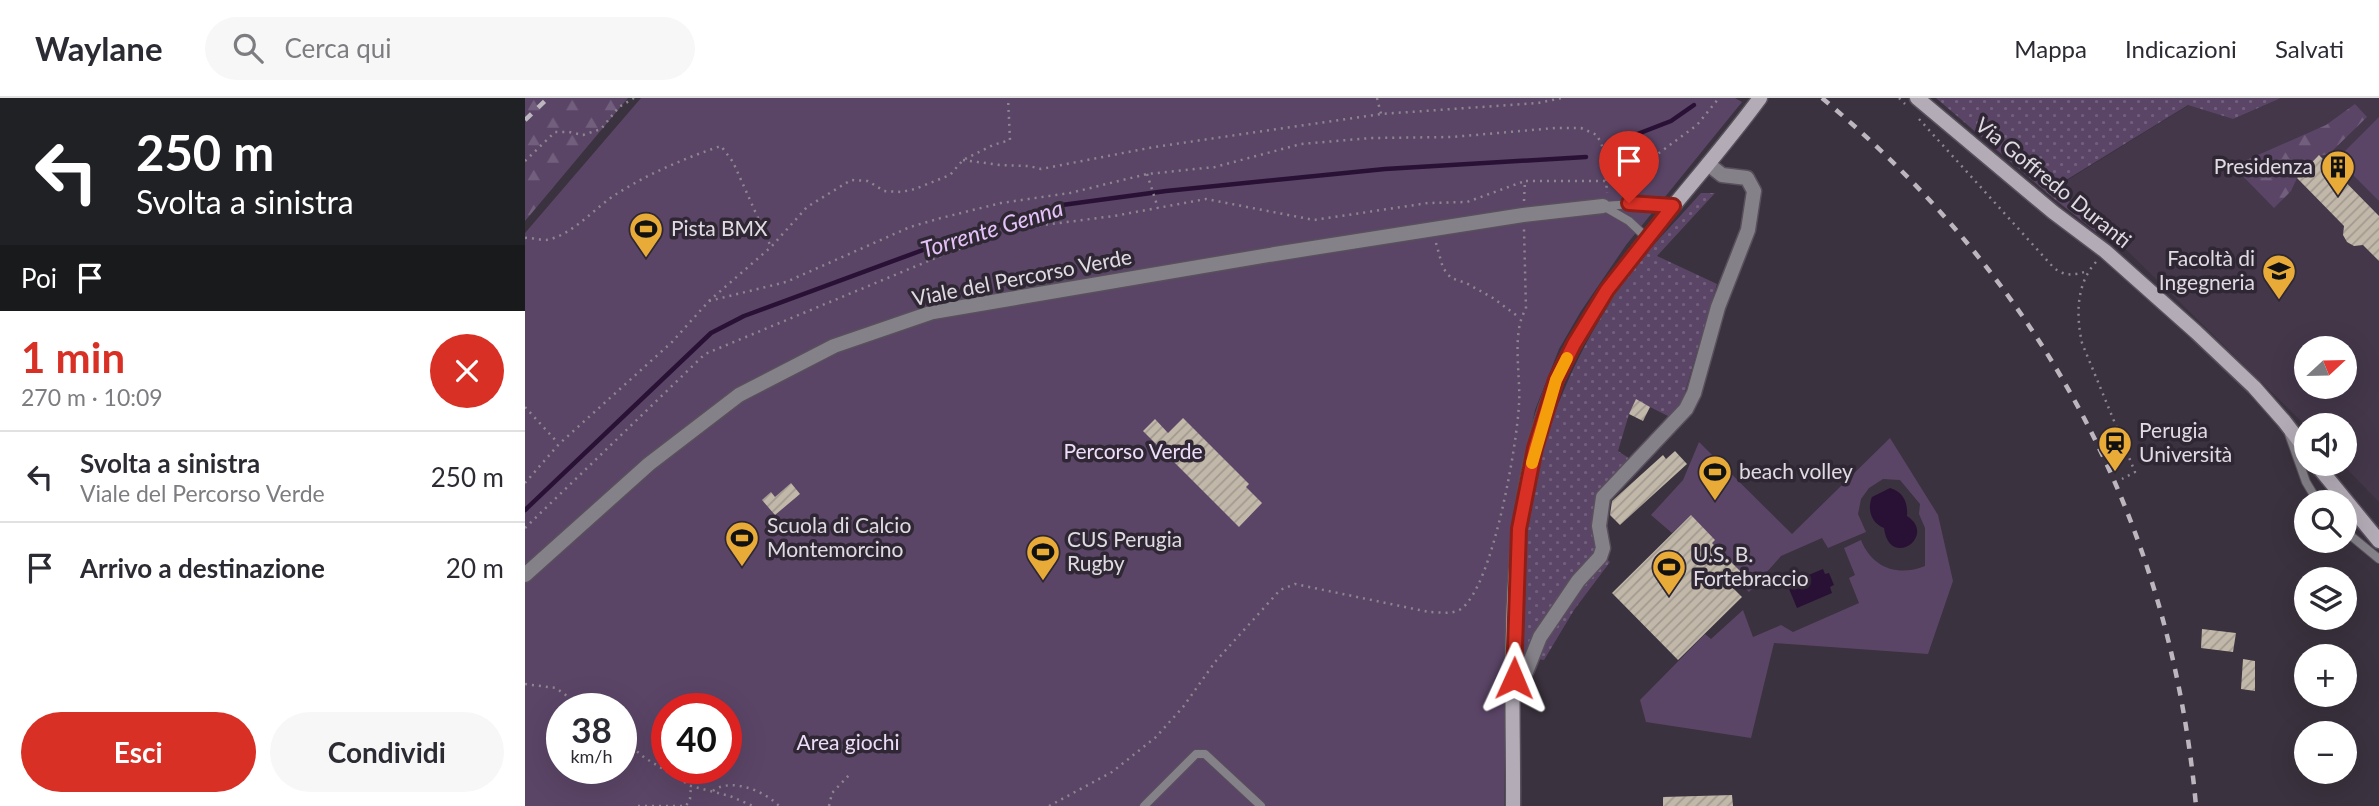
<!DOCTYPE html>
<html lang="it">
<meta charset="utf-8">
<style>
body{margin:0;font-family:Lato,sans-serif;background:#f7f7f7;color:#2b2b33;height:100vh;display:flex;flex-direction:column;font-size:26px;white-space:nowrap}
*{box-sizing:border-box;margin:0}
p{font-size:23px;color:#7c7c81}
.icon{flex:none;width:38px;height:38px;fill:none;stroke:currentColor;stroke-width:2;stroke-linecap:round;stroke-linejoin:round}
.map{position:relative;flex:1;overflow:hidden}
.side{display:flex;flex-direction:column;background:#fff;width:525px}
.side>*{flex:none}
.guide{background:#202124;color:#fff;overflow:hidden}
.needle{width:46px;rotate:68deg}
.buttons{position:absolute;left:1769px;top:238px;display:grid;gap:14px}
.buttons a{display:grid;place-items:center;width:63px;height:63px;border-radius:50%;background:#fff;box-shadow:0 7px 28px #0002;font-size:35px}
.speed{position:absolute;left:21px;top:595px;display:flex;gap:14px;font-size:35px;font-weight:700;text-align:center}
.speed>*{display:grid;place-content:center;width:91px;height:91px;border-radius:50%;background:#fff;box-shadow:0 7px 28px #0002;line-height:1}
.speed small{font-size:18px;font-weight:400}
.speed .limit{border:10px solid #d22;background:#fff;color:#111}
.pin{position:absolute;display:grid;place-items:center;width:60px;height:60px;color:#fff;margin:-72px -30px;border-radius:50% 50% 50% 0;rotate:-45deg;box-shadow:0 0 7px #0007}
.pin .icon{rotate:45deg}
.me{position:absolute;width:77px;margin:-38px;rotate:1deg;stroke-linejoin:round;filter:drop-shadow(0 0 5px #0008)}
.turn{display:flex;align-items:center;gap:24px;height:147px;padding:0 21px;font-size:32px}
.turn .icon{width:91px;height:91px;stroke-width:2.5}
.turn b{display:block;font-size:49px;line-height:60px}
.then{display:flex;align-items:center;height:66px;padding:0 21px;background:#0003;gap:14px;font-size:26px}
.round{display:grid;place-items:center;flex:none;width:74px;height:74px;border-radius:37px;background:#f7f7f7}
.overview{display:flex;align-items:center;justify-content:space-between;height:119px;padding:0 21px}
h1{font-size:42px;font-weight:700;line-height:52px;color:#d93025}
.primary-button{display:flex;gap:14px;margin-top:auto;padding:14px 21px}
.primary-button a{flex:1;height:80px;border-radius:42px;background:#d93025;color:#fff;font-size:28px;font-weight:700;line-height:80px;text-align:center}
.primary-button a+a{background:#f7f7f7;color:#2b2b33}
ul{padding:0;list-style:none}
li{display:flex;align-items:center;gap:21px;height:91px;padding:0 21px;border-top:2px solid #e1e1e2}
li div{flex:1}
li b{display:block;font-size:26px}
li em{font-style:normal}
header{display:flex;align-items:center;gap:42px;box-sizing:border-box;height:98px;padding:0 35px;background:#fff;border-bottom:2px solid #e1e1e2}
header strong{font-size:33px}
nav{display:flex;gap:38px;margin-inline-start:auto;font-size:24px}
.search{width:490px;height:63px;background:#f7f7f7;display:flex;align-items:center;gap:18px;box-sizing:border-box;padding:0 24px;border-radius:38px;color:#7c7c81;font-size:26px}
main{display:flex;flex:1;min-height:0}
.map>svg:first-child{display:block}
</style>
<header>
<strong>Waylane</strong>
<div class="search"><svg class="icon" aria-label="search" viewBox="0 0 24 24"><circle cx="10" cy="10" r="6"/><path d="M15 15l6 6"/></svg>Cerca qui</div>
<nav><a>Mappa</a><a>Indicazioni</a><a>Salvati</a></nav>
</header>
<main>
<section class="side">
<div class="guide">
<div class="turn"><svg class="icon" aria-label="left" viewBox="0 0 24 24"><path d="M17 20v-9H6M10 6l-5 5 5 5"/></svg><div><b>250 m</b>Svolta a sinistra</div></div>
<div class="then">Poi<svg class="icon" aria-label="arrive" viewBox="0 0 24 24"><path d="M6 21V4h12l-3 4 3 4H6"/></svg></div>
</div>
<div class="overview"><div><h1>1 min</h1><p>270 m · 10:09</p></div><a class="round" style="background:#d93025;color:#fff"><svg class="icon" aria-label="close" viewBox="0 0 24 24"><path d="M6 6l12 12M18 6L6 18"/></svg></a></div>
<ul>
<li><svg class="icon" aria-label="left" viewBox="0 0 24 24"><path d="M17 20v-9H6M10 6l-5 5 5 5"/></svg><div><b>Svolta a sinistra</b><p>Viale del Percorso Verde</p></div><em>250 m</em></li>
<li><svg class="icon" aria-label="arrive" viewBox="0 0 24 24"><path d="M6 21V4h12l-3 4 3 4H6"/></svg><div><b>Arrivo a destinazione</b></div><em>20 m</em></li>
</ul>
<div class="primary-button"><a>Esci</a><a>Condividi</a></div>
</section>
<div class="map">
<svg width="1854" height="708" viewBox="0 0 1854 708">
<defs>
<pattern id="grass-dots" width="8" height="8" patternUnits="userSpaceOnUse" patternTransform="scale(1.75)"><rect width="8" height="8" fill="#5b4567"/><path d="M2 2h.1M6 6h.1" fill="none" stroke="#725f7d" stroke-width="1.8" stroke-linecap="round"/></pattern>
<pattern id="forest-firs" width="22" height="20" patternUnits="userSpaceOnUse" patternTransform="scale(1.75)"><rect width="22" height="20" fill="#5b4567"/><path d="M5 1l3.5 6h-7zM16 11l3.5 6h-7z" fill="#725f7d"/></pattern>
<pattern id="building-hatch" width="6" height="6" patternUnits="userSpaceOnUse" patternTransform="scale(1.75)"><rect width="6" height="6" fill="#c2b8a9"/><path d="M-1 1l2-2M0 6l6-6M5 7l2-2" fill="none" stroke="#a29a90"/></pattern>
</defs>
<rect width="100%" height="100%" fill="#3a323e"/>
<!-- built -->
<path fill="#433749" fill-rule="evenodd" d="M1756,0h98v404l-37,-38h3v-39l-39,1 -200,-196 -26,-23 -27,-18 136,-84 44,14zM1782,250h38v39h-38z"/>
<!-- grass -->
<g fill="url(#grass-dots)">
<polygon points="1411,0 1756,0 1708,21 1663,7 1528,90 1581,132 1571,134 1527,99"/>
<path d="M1176,95h14l-58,63 60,28 -37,125 -10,8 -34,-17 -7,14 -11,37 12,8 -29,34 -7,14 3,43 13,12 -36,48 -30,50 -21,-4c3,-54 -1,-111 10,-165 15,-76 47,-146 91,-209 22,-32 52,-60 77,-89z"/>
</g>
<!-- forest -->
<g fill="url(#forest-firs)">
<polygon points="0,0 103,0 0,123"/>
<polygon points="1830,6 1842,19 1804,56 1794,58 1772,80 1766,93 1749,110 1708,68 1801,27"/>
</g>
<!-- park -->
<g fill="#5b4567" fill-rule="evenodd">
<path d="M116,0h1094l7,4 -116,143 -45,66 -22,38 -24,61 -22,104 -6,99 -3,193h-979v-573zM37,611h59v59h-59zM142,611h59v59h-59z"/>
<polygon points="1854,19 1854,103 1812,61"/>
<path d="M1365,340l48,77 15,66 -25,73 -154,-11 -23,95 -105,-16 -6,-22 65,-66 6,5 32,-29 10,27 28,-12 12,7 66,-29 -10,-25 6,-3 -11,-27 17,-8c11,28 37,37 64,26v-38l-6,-14 1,-10 -20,-24 -17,-1 -14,9 -8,11 -3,15 8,18 -38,16 -6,-10 -41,18 -32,36 -14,-14 5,-6 -28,-29 -21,-27 -19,17 -21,-18 32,-35 16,-38 93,92z"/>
</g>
<!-- water -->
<g fill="#291135">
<path d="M1365,390c14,4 18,15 17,28 31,20 -18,54 -23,12 -13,-5 -17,-19 -12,-31z"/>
<polygon points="1298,471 1300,476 1304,475 1309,487 1305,489 1307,495 1272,510 1262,486"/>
</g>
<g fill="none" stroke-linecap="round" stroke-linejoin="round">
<!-- stream -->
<g stroke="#291135" stroke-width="4.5">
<polyline points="1097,42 1146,23 1169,7"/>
<polyline points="0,412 186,235 219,218 406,149 537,107 641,93 860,71 1061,59"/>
</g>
</g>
<!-- building -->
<g fill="url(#building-hatch)">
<polygon points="1794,57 1854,118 1854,163 1838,147 1829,148 1822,144 1818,137 1819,128 1772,80"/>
<polygon points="1111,301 1125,309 1118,323 1104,316"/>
<polygon points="658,320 724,386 721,389 737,405 714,429 618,333 630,321 643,335"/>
<polygon points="1150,353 1162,366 1095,427 1085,417 1087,403 1138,357 1141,361"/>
<polygon points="266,385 275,396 250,417 237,402 246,394 250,399"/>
<polygon points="1166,417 1190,442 1187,445 1216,474 1204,486 1217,499 1153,562 1087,495"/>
<polygon points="1677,531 1711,535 1708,554 1676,550"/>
<polygon points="1718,561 1730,563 1730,593 1716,591"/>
<polygon points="1207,697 1208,708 1138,708 1138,699"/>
</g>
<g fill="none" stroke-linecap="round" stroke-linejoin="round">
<!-- lane casing -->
<g stroke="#58505c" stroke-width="10">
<g id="lane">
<polyline points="1078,108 1124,105 1148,108"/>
<polyline points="1078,108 1104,123 1123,141"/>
<polyline points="1764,336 1781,384 1793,404"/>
<polyline points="1820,433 1854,461"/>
<polyline points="619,708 671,656 680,656 736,708"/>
</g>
</g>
<!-- street casing -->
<g stroke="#58505c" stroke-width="17">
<g id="street">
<polyline points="0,477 124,366 214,297 309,248 408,214 750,156 998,117 1078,108"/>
<polyline points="989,574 1001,574 1015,539 1030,517 1053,483 1075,459 1078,450 1074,428 1078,399 1161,311 1169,295 1193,209 1223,132 1229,93 1222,80 1197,77 1183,66"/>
</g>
</g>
<!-- secondary casing -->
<g stroke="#58505c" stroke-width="17">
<g id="secondary">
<polyline points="1392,0 1528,114 1580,153 1671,234 1729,289 1759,323 1782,353"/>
<polyline points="1791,366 1854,443"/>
<path d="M988,708c1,-148 -14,-331 62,-463 50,-89 124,-162 185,-245"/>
</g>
</g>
<!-- path -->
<g stroke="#8c8690" stroke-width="2.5" stroke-dasharray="2 5" stroke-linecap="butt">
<polyline points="852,0 856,16"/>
<polyline points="1374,0 1380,6"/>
<path d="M1394,21l135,149c12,9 20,7 34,3"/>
<polyline points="438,62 475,67 504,68 516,71 629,49 856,16 1013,5 1037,0"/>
<polyline points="0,63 30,34 44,34 58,37 76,31 94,9 109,0"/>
<polyline points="622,76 633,110"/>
<polyline points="999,103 1000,83 1081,83 1111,72 1172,27 1194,0"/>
<path d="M0,140c9,-1 18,4 26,1 26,-8 44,-32 67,-46 32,-20 67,-35 103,-47l12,16 38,85"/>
<polyline points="911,145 918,170 926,180 941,185 968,200 995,220"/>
<path d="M1571,164c-20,22 -20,53 -14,81l53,129 -13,7"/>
<polyline points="184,203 261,184 385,129 416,120 476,105 545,95 622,76 690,69 776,46 846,40 927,39 1030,30 1056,30 1072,37 1079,52 1082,95"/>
<polyline points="0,309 33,345"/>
<polyline points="0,385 34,346 147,244 184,203 246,149 282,109 326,82 343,83 359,93 376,94 390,91 425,77 438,62 468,47 485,42 483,0"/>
<polyline points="0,430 180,256 413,159 487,131 589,118 681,101 789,122 903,105 942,104 1000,83"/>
<polyline points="0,586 31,590 60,611"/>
<polyline points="96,640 120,660 166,688 205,698 228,708"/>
<path d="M188,693c17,-14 52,0 66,15"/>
<polyline points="113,708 161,708 165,701 166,688"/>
<polyline points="304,708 307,695 325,676"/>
<path d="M524,708l63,-34 44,-35 27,-30 32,-45 38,-42 27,-30 15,-6 134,28c9,0 23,3 32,-3 32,-23 56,-164 58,-205 2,-27 -8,-72 7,-95l-2,-80"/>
</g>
<!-- lane -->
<use href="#lane" stroke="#858188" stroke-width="8"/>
<!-- street -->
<use href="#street" stroke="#858188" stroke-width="14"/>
<!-- secondary -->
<use href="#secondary" stroke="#b3acb7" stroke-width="14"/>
<!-- rail -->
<g stroke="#bcb6bf" stroke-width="4.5" stroke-dasharray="9 9" stroke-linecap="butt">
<path d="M1297,0c220,184 348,422 374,708"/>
<polyline points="0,22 23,0"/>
</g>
</g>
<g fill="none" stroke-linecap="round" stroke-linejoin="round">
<!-- route casing -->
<g stroke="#8d1f18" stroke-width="18">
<polyline id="route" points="989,580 994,431 1010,350 1031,282 1049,246 1082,192 1148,108 1104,105"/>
</g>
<!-- route -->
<use href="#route" stroke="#d93025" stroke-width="12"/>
<!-- slow -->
<polyline stroke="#f59e0b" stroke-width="12" points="1007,365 1031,282 1042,260"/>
</g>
<!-- icons -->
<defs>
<g id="building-pin" transform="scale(1.75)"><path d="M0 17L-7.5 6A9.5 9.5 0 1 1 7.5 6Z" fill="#e9ab38" stroke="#2f2834"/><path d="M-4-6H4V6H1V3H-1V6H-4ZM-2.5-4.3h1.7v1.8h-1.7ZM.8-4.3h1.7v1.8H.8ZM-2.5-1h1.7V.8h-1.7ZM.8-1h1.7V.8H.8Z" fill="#111"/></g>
<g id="stadium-pin" transform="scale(1.75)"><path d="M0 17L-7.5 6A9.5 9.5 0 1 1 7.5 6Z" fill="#e9ab38" stroke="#2f2834"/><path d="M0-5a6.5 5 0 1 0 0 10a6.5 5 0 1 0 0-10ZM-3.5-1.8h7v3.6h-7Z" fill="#111"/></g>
<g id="university-pin" transform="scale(1.75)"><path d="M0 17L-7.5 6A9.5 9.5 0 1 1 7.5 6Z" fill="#e9ab38" stroke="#2f2834"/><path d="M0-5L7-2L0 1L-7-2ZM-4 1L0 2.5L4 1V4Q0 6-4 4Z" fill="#111"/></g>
<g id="station-pin" transform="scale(1.75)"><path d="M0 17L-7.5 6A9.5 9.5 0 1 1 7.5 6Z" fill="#e9ab38" stroke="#2f2834"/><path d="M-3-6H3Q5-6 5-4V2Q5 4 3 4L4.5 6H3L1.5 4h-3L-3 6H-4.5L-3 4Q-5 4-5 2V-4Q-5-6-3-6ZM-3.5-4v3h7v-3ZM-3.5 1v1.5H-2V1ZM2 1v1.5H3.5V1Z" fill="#111"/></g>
</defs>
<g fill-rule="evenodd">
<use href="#building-pin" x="1813" y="69"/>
<use href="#stadium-pin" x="121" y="131"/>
<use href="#university-pin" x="1754" y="173"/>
<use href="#station-pin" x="1590" y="345"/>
<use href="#stadium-pin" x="1190" y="374"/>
<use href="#stadium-pin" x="217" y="440"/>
<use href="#stadium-pin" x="518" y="454"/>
<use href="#stadium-pin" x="1144" y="469"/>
</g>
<g text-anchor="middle" stroke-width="7" stroke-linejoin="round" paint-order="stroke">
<!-- poi labels -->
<g font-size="21" fill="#e0dbe3" stroke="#2f2834" text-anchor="start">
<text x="1788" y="76" text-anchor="end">Presidenza</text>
<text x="146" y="138">Pista BMX</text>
<text x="1730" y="168" text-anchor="end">Facoltà di<tspan x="1730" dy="24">Ingegneria</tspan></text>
<text x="1614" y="340">Perugia<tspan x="1614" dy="24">Università</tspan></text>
<text x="1214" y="381">beach volley</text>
<text x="242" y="435">Scuola di Calcio<tspan x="242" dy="24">Montemorcino</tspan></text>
<text x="542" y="449">CUS Perugia<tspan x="542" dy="24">Rugby</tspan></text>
<text x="1168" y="464">U.S. B.<tspan x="1168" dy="24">Fortebraccio</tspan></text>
</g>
<!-- street labels -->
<g font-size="21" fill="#e0dbe3" stroke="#2f2834">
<text transform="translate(1528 85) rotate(39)" y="7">Via Goffredo Duranti</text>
<text transform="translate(497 180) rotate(-11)" y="7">Viale del Percorso Verde</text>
</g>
<!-- park labels -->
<g font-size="21" fill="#eeddf9" stroke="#2f2834">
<text x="608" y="361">Percorso Verde</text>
<text x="323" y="652">Area giochi</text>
</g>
<!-- water labels -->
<g font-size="23" font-style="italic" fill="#e5c3f9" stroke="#2f2834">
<text transform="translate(467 131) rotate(-17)" y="8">Torrente Genna</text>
</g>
</g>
</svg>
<div class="buttons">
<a><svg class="needle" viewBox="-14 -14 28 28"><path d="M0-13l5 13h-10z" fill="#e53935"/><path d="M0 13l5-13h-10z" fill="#7c7c81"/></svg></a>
<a><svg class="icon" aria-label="sound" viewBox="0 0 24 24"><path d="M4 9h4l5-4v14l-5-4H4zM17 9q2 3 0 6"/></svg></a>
<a><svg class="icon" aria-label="search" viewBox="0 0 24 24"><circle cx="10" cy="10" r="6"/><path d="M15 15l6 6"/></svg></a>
<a><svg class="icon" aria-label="layers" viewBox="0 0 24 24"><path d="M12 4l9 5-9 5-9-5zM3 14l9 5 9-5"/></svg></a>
<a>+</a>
<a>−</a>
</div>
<div class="speed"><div>38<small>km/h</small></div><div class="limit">40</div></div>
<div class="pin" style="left:1104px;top:105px;background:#d93025"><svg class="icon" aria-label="arrive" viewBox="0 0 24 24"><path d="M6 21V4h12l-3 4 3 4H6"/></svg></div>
<svg class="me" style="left:989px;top:580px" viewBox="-20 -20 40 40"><path d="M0-17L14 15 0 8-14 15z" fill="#d93025" stroke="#fff" stroke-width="4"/></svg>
</div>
</main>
